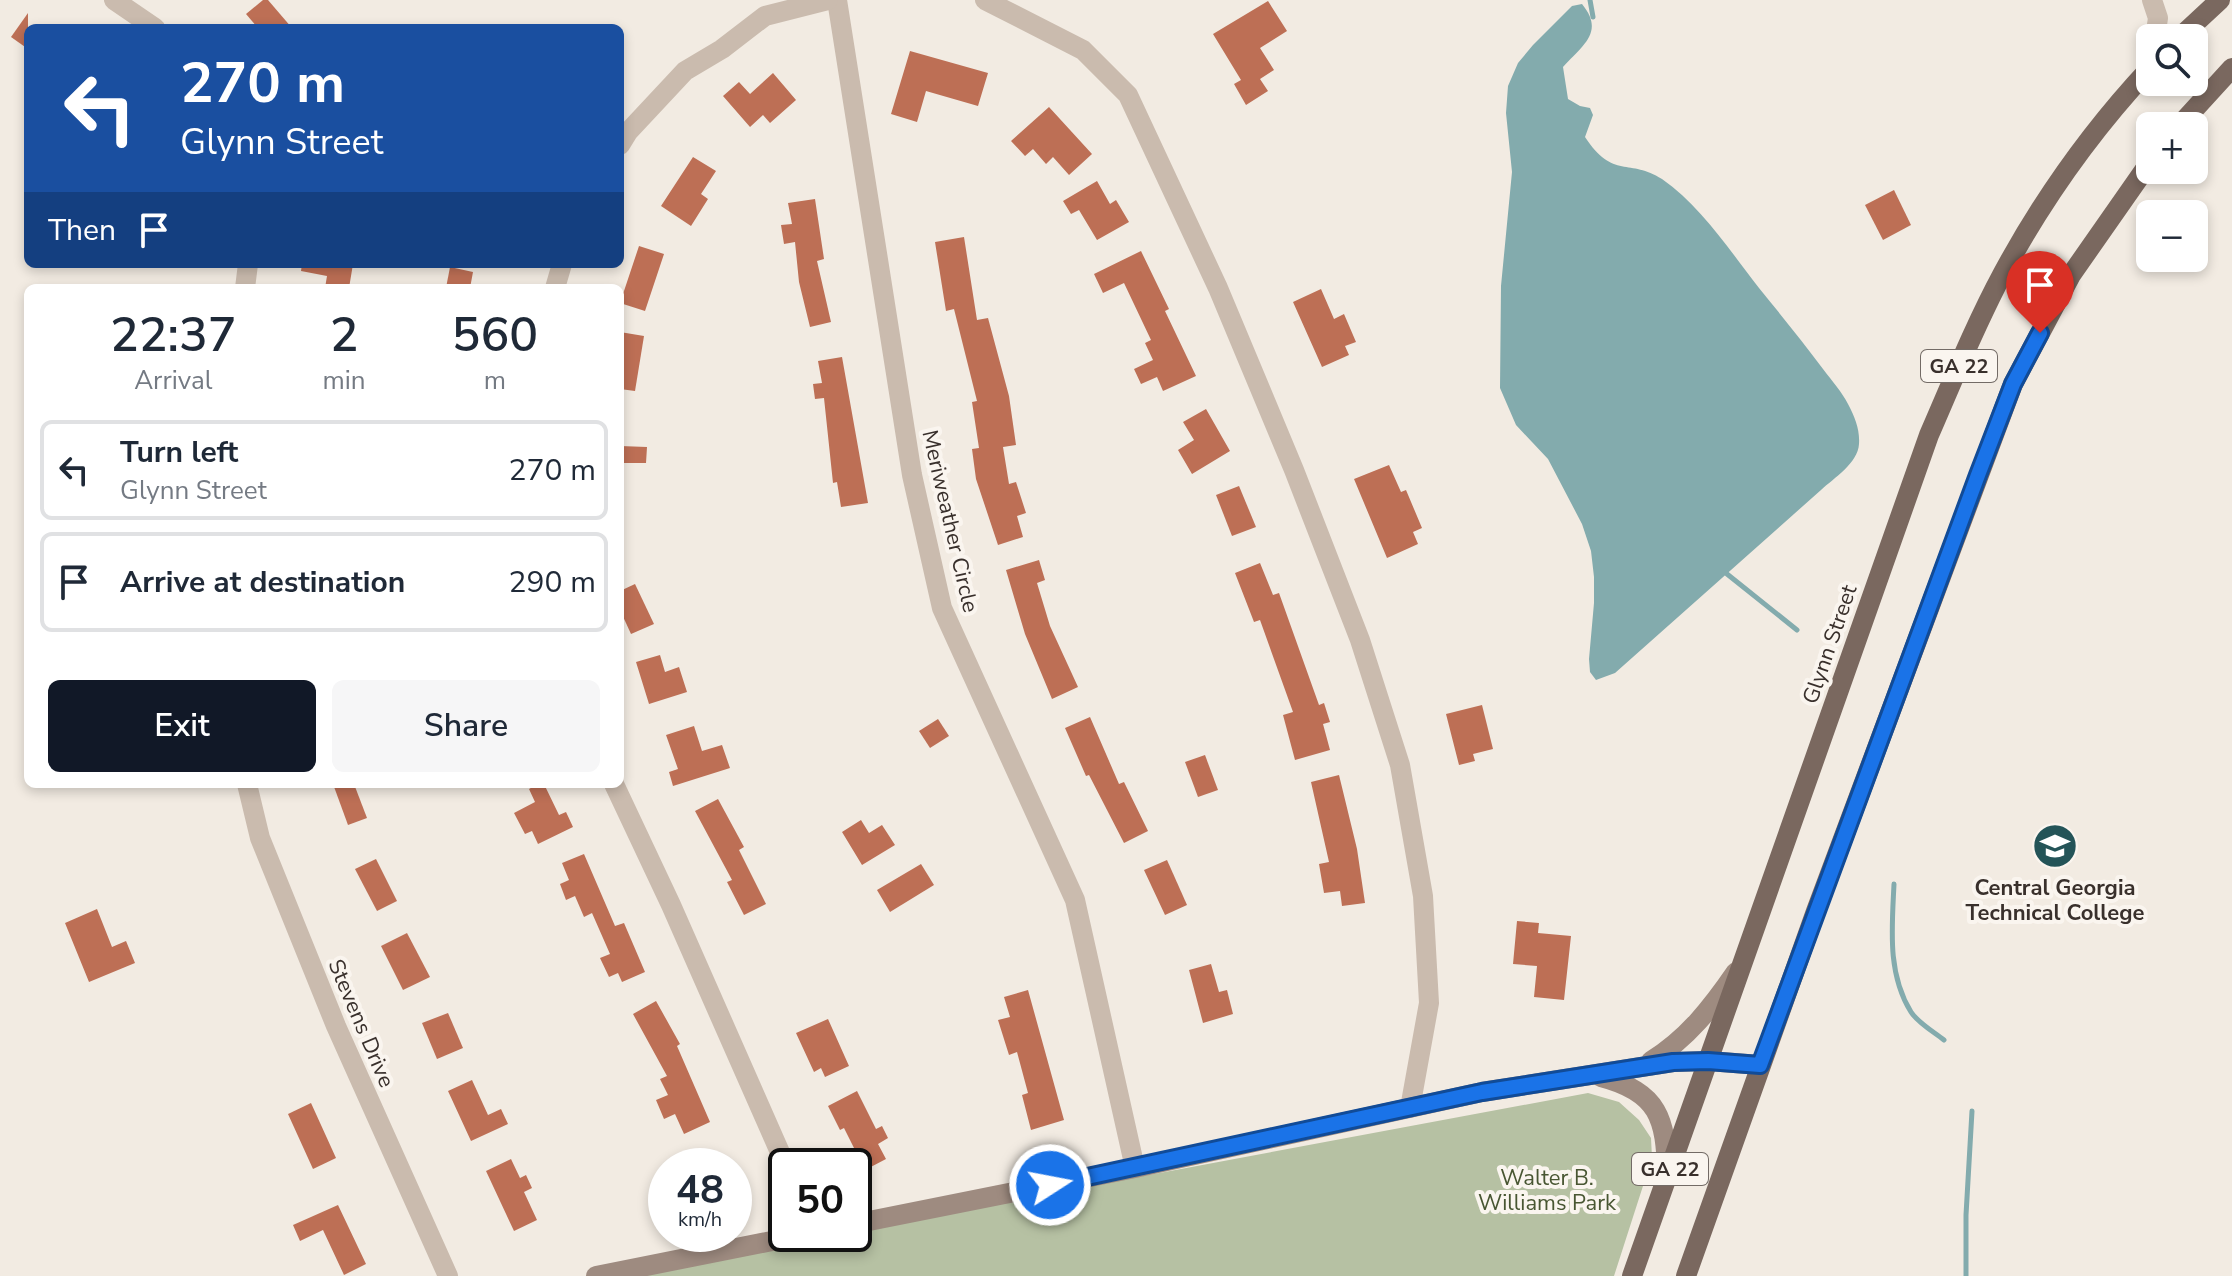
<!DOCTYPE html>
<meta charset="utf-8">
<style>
body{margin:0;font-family:"Nunito Sans",sans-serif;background:#f6f6f7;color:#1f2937;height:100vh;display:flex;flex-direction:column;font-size:30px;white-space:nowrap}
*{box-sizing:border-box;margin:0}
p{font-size:26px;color:#747a83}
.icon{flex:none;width:44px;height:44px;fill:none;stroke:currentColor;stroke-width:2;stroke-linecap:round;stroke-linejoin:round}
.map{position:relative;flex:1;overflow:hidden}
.sheet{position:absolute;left:24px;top:284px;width:600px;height:504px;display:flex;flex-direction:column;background:#fff;border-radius:12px;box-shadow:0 4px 12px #0003}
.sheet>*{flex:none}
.banner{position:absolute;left:24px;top:24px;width:600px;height:244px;border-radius:12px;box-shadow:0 4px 12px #0003;background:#1a4fa0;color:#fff;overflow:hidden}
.fabs{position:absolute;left:2136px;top:24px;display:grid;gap:16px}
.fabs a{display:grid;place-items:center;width:72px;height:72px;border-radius:12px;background:#fff;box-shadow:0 4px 12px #0003;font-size:40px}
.speed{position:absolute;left:648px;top:1148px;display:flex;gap:16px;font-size:40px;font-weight:700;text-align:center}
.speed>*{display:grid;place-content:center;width:104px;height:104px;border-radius:50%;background:#fff;box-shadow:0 4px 12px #0003;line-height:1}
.speed small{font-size:20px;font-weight:400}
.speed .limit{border:4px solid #111;border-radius:12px;background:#fff;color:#111}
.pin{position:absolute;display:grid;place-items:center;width:68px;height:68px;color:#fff;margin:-82px -34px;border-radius:50% 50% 50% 0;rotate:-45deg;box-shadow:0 0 8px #0007}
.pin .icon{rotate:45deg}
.me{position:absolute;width:88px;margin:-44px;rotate:79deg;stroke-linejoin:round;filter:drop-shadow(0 0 6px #0008)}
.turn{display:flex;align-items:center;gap:28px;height:168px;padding:0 24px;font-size:36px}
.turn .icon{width:104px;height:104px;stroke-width:2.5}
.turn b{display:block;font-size:56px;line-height:68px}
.then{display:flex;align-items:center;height:76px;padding:0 24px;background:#0003;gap:16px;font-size:30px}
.eta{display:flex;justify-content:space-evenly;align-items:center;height:136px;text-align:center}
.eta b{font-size:48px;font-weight:600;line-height:56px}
.button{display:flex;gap:16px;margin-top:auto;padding:16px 24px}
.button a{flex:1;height:92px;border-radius:12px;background:#111827;color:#fff;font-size:32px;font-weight:600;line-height:92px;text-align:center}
.button a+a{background:#f6f6f7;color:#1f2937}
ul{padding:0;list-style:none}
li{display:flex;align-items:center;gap:24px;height:100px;margin:0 16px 12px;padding:0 8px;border:4px solid #e0e1e3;border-radius:12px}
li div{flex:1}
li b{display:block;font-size:30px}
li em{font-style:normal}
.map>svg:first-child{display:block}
</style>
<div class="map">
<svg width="2232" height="1276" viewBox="0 0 2232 1276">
<rect width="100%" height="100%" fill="#f2ebe2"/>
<!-- green -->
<polygon fill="#b6c1a3" points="1588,1093 1619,1102 1639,1120 1651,1138 1652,1158 1614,1276 607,1276 834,1234 854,1234 854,1230"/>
<!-- water -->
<path fill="#83abad" d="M1582,4c23,28 1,41 -19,63l5,32 12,7 10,2 3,7 -8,22c28,43 45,21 77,42 39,27 68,72 97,109 22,27 44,54 64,81 9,12 19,23 25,35 7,13 12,26 11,40 -1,19 -25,34 -38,46l-206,183 -19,7 -6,-8 -1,-13 5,-56v-26l-3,-26 -9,-27 -34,-65 -32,-34 -16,-37 1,-102 11,-114 -6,-59 2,-27 10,-23 15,-18 39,-39z"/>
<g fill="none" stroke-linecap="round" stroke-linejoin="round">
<!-- stream -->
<g stroke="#83abad" stroke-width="5">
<polyline points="1590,0 1593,17"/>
<polyline points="1727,574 1797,630"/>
<path d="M1894,884c-2,44 -7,89 17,128 7,11 23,20 33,28"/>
<polyline points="1966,1276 1966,1215 1972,1111"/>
</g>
</g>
<!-- building -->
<g fill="#bd6f55">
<polygon points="263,0 268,0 292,28 258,28 246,14"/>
<polygon points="1268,1 1287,31 1260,48 1274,70 1260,79 1268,91 1246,105 1234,84 1241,80 1213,34"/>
<polygon points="28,13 28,49 11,37"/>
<polygon points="910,51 988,73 978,106 926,91 917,122 891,114"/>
<polygon points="773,73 796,100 770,123 763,115 750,127 723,96 739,82 750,94"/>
<polygon points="1049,107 1092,154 1069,175 1053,157 1046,164 1033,149 1025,156 1011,141"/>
<polygon points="693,157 716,171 701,194 708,199 691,226 661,206"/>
<polygon points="1097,181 1110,204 1116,200 1129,222 1097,240 1079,210 1071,214 1063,201"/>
<polygon points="1894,190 1911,225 1883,240 1865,205"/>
<polygon points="815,199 824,259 817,261 831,322 810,327 799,282 795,242 784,244 781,225 792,224 788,203"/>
<polygon points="964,237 977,320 988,318 1009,396 1016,445 1003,447 1009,484 1016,482 1026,513 1017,516 1023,537 998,545 976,479 972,449 979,448 972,402 977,401 954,309 946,311 935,242"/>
<polygon points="639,246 664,254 645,311 620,303"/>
<polygon points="1141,251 1169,309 1165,311 1196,376 1163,391 1157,377 1141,384 1134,369 1153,360 1145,343 1151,340 1124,283 1103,293 1094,274"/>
<polygon points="302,264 353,264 349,288 325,288 327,276 301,271"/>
<polygon points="450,267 473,272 470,288 446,288"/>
<polygon points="1321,289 1334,319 1344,314 1356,342 1345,346 1349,355 1322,367 1293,302"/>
<polygon points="620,332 644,336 635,391 620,389"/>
<polygon points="842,357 868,503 841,507 837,482 833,483 824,398 815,399 813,384 822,383 818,361"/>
<polygon points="1206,409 1230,451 1192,474 1178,450 1194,440 1183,422"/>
<polygon points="620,446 647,447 646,463 620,463"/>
<polygon points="1389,465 1401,492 1406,490 1422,528 1413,532 1418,544 1387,558 1354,479"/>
<polygon points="1239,486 1256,527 1232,536 1216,495"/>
<polygon points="1039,560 1045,580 1037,583 1050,626 1078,687 1052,699 1025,634 1006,570"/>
<polygon points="1260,563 1273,595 1279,593 1319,705 1324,703 1330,722 1323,724 1330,750 1295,760 1283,715 1293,712 1260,620 1254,622 1235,573"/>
<polygon points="635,584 654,624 631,634 620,610 620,591"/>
<polygon points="660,655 665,672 679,667 687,692 649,704 636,662"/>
<polygon points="1482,705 1493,749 1473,754 1475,761 1459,765 1446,714"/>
<polygon points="1090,717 1119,784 1124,782 1148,831 1124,843 1089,775 1086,776 1065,728"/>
<polygon points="938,719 949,736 930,748 919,731"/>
<polygon points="694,726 702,751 722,745 730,768 673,786 669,772 678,769 666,735"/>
<polygon points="1205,755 1218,790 1198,797 1185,762"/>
<polygon points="1339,775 1357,849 1365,903 1342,906 1340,891 1324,893 1319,864 1329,862 1311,782"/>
<polygon points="333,784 354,784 367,818 348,825"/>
<polygon points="538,784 544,784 559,815 566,812 573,827 538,844 532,831 525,834 514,813 535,802 529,789"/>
<polygon points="718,799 744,847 739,850 766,904 744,915 727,882 732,880 695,811"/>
<polygon points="861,820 869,833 882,825 895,845 862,865 842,832"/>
<polygon points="584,854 615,926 624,923 645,972 622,982 618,973 609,977 600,958 610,954 592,913 584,917 575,896 566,900 560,884 569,880 562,863"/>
<polygon points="376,859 397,901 377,911 355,869"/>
<polygon points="1167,860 1187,905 1165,915 1144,870"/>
<polygon points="921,864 934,885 890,912 877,890"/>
<polygon points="97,909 112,947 126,941 135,963 89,982 65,923"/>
<polygon points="1517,921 1539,923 1538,933 1571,936 1564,1000 1534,997 1537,966 1513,964"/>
<polygon points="407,933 430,977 403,990 381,946"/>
<polygon points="1211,964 1219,992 1227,990 1233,1014 1203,1023 1189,970"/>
<polygon points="1028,990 1064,1120 1031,1130 1022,1095 1028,1093 1017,1052 1009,1055 998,1020 1010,1017 1004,997"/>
<polygon points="656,1001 680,1044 677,1046 710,1122 684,1134 675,1114 664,1119 656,1100 668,1095 660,1079 667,1076 633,1014"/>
<polygon points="448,1013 463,1048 437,1059 422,1023"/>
<polygon points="828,1019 849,1066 825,1077 821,1068 814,1072 796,1033"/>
<polygon points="472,1080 488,1115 501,1109 508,1124 471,1141 448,1091"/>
<polygon points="857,1091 876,1129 882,1126 888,1138 878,1144 886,1159 865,1170 844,1128 840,1130 828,1106"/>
<polygon points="311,1103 336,1158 313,1169 288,1114"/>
<polygon points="511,1159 520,1178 526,1175 532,1188 524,1192 537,1220 514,1231 486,1171"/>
<polygon points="338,1205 366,1264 344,1275 323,1230 300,1241 293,1225"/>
</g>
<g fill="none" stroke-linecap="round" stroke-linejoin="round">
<!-- street -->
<g stroke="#cabbae" stroke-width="20">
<polyline points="114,0 155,28"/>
<polyline points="837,0 912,475 942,608 1075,900 1135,1168"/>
<polyline points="985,0 1083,50 1128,95 1218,288 1294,470 1360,640 1400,765 1423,896 1429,1003 1410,1108"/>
<polyline points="2152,0 2158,18 2155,38"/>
<polyline points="620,145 628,132 685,71 722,49 765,16 828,0"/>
<polyline points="245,288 248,264"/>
<polyline points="555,288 562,264"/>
<polyline points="247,784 260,838 336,1026 448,1276"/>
<polyline points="614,784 671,905 786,1166"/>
</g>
<!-- secondary -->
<g stroke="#9e8b80" stroke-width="20">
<path d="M1651,1061c36,-22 61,-54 85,-89"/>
<path d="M1601,1077c58,15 65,42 66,97"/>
<polyline points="854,1224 1135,1168 1482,1092 1673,1062 1708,1061 1760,1065"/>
<polyline points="596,1276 807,1234"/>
</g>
<!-- primary -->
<g stroke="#7a685f" stroke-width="20">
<polyline points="2179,38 2220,0"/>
<polyline points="2179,126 2232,68"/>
<path d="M1632,1276l297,-841c24,-55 46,-110 74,-162 40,-74 90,-144 147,-205"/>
<polyline points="1686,1276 1816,911 2013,384 2071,275 2150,162"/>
</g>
</g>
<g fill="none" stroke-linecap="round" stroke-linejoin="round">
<!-- route casing -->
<g stroke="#114b97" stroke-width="20">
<polyline id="route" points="1050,1185 1482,1092 1673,1062 1708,1061 1760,1065 1978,475 2013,384 2040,333"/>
</g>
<!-- route -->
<use href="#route" stroke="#1a73e8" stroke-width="14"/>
</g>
<!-- icons -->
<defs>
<g id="university-disc" transform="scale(2.3)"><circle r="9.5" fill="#245458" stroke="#faf5ef"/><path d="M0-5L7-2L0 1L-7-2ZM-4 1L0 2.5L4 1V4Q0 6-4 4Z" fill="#fff"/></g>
</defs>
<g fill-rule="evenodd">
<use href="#university-disc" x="2055" y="846"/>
</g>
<g text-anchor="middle" stroke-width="8" stroke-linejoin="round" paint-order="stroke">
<!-- shield labels -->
<g fill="#faf5ef" stroke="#736b66" stroke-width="2">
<rect x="1921" y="350" width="76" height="32" rx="6"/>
<rect x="1632" y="1153" width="76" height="32" rx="6"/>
</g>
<g font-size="20" font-weight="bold" fill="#39302c">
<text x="1959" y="373">GA 22</text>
<text x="1670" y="1176">GA 22</text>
</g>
<!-- street labels -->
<g font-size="22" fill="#39302c" stroke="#faf5ef">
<text transform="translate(951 521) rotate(77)" y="8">Meriweather Circle</text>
<text transform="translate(1829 644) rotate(-71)" y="8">Glynn Street</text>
<text transform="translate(362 1023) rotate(67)" y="8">Stevens Drive</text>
</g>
<!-- poi labels -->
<g font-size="22" font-weight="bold" fill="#39302c" stroke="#faf5ef">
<text x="2055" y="895">Central Georgia<tspan x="2055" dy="25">Technical College</tspan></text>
</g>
<!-- park labels -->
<g font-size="22" fill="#485632" stroke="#faf5ef">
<text x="1547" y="1185">Walter B.<tspan x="1547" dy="25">Williams Park</tspan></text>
</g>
</g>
</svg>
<div class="fabs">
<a><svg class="icon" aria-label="search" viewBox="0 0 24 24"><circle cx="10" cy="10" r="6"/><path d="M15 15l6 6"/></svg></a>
<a>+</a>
<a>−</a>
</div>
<div class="speed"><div>48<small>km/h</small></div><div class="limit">50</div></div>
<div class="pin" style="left:2040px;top:333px;background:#d93025"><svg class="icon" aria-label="arrive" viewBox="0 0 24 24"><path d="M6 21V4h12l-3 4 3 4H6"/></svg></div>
<svg class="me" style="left:1050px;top:1185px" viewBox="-20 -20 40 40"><circle r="17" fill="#1a73e8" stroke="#fff" stroke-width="3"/><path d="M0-11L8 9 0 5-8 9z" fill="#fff"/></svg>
<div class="banner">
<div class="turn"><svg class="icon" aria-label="left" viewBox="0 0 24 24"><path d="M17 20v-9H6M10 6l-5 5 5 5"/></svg><div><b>270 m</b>Glynn Street</div></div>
<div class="then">Then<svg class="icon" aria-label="arrive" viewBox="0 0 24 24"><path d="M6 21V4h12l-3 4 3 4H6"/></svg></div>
</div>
<section class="sheet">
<div class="eta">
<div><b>22:37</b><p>Arrival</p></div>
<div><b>2</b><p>min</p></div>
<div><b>560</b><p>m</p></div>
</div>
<ul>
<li><svg class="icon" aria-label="left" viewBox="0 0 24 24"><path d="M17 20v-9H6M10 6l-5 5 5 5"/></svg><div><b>Turn left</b><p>Glynn Street</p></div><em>270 m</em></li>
<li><svg class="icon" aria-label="arrive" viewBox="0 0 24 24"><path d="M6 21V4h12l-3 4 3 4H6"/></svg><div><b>Arrive at destination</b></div><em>290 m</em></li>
</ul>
<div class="button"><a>Exit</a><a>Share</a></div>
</section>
</div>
